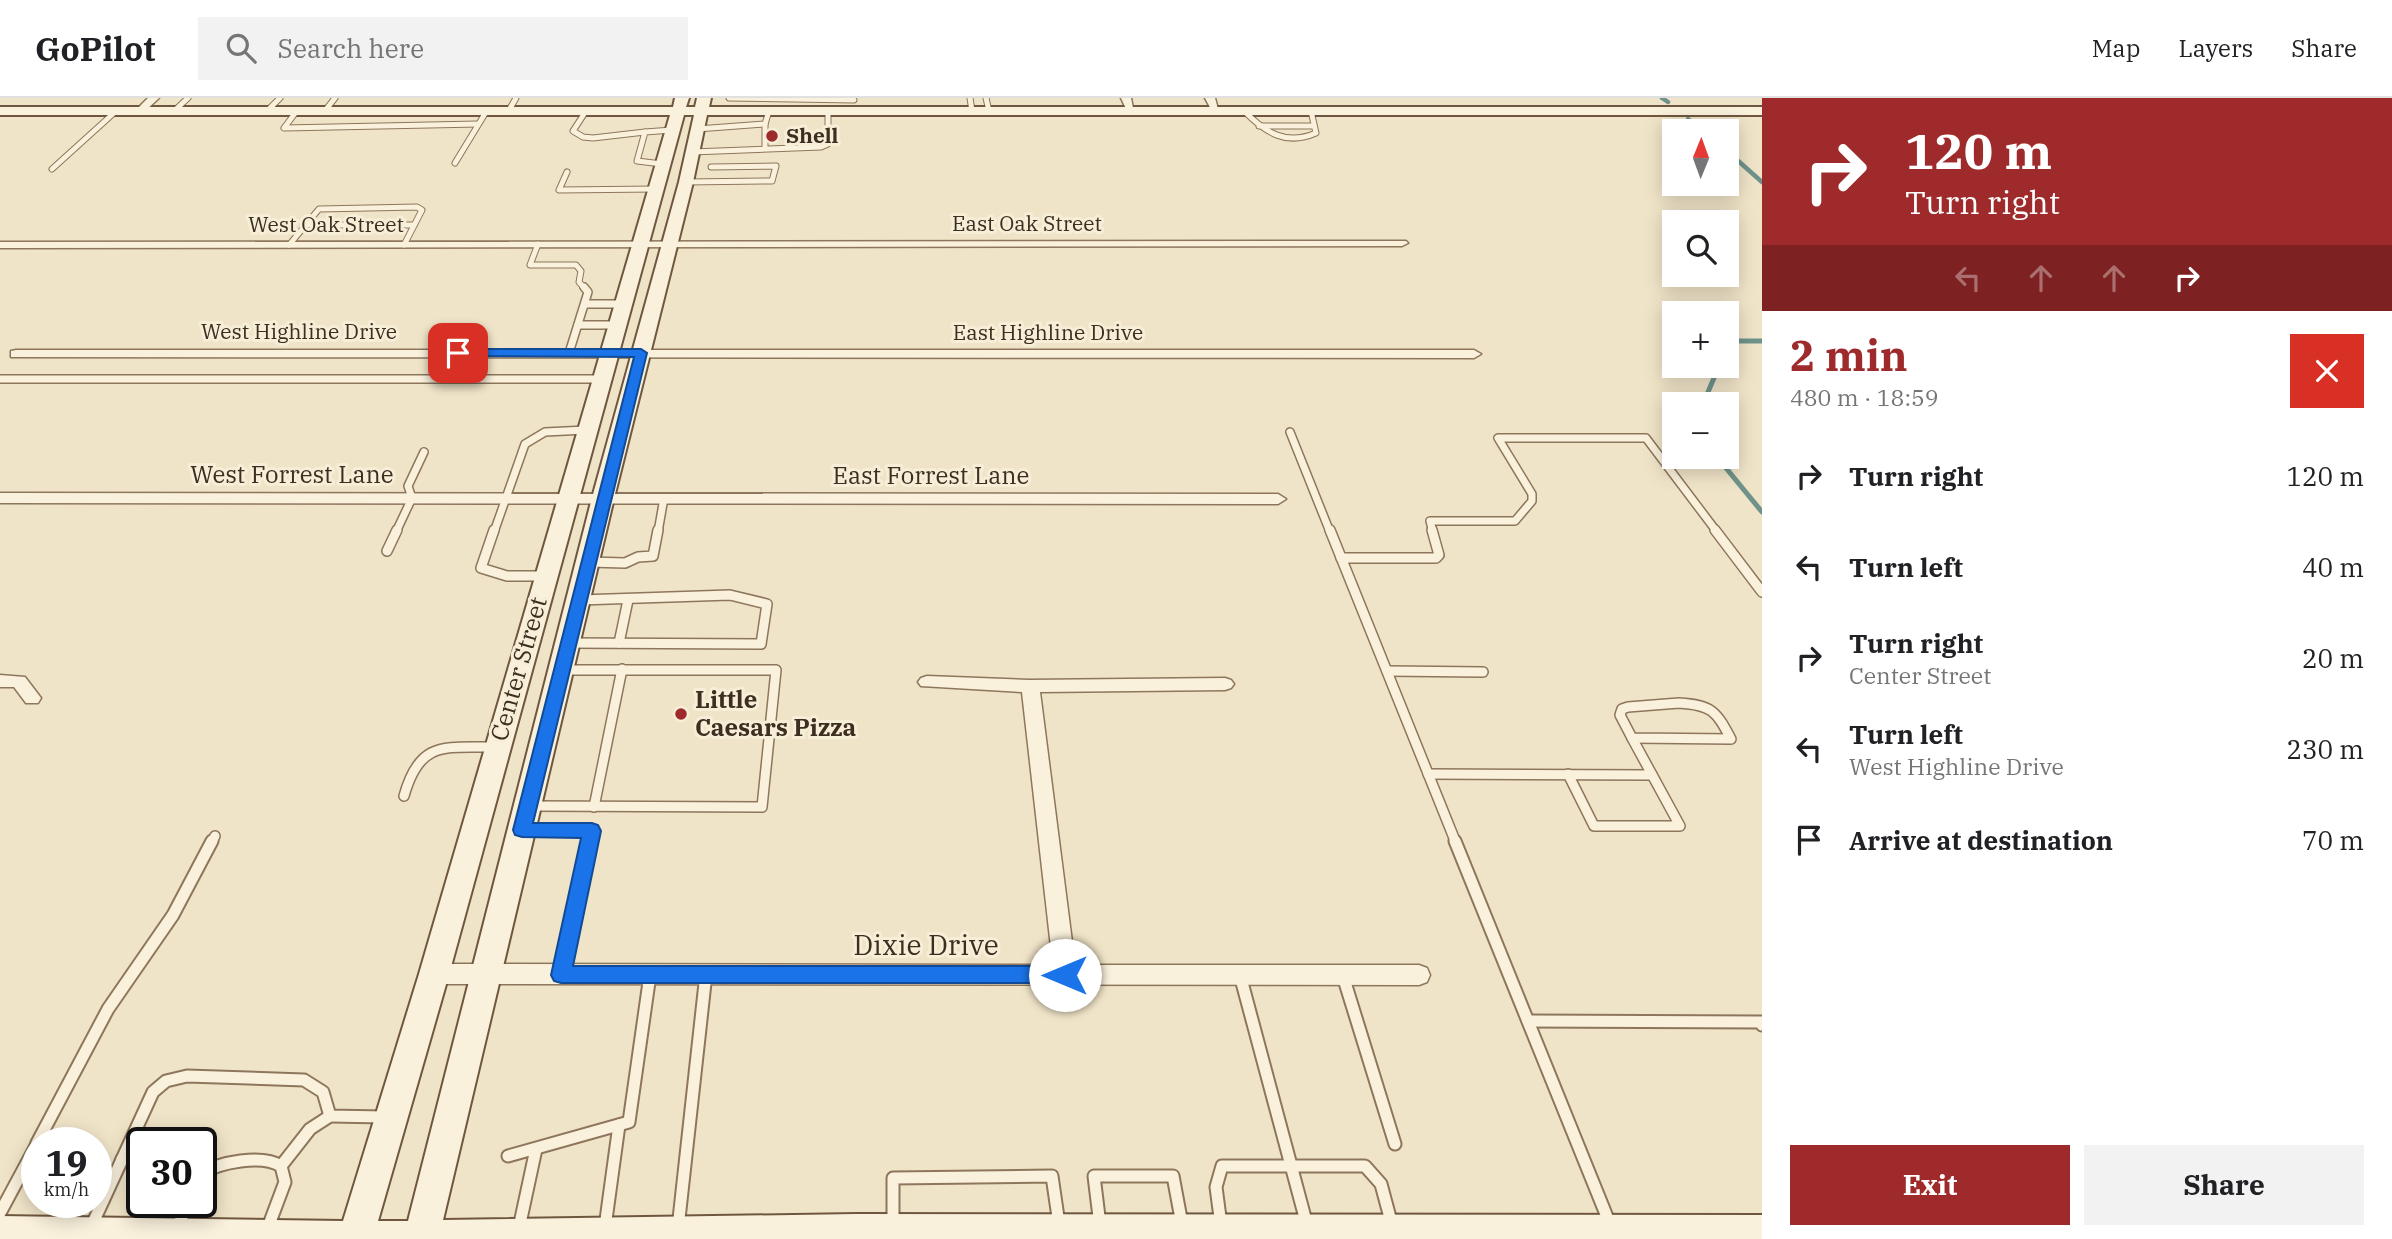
<!DOCTYPE html>
<meta charset="utf-8">
<style>
body{margin:0;font-family:"IBM Plex Serif",serif;background:#f2f2f2;color:#202124;height:100vh;display:flex;flex-direction:column;font-size:26px;white-space:nowrap}
*{box-sizing:border-box;margin:0}
p{font-size:23px;color:#757577}
.icon{flex:none;width:38px;height:38px;fill:none;stroke:currentColor;stroke-width:2;stroke-linecap:round;stroke-linejoin:round}
.map{position:relative;flex:1;overflow:hidden}
.panel{display:flex;flex-direction:column;background:#fff;width:630px}
.panel>*{flex:none}
.top-card{background:#9e2a2b;color:#fff;overflow:hidden}
.needle{width:46px;rotate:1deg}
.controls{position:absolute;left:1662px;top:21px;display:grid;gap:14px}
.controls a{display:grid;place-items:center;width:77px;height:77px;border-radius:0px;background:#fff;box-shadow:0 4px 18px #0003;font-size:35px}
.speed{position:absolute;left:21px;top:1029px;display:flex;gap:14px;font-size:35px;font-weight:700;text-align:center}
.speed>*{display:grid;place-content:center;width:91px;height:91px;border-radius:50%;background:#fff;box-shadow:0 4px 18px #0003;line-height:1}
.speed small{font-size:18px;font-weight:400}
.speed .limit{border:4px solid #111;border-radius:10px;background:#fff;color:#111}
.pin{position:absolute;display:grid;place-items:center;width:60px;height:60px;color:#fff;margin:-30px;border-radius:14px;box-shadow:0 4px 10px #0006}
.me{position:absolute;width:77px;margin:-38px;rotate:270deg;stroke-linejoin:round;filter:drop-shadow(0 0 5px #0008)}
.turn{display:flex;align-items:center;gap:24px;height:147px;padding:0 28px;font-size:32px}
.turn .icon{width:91px;height:91px;stroke-width:2.5}
.turn b{display:block;font-size:49px;line-height:60px}
.lanes{display:flex;align-items:center;height:66px;padding:0 28px;background:#0003;justify-content:center;gap:35px;direction:ltr}
.lanes .off{opacity:.35}
.round{display:grid;place-items:center;flex:none;width:74px;height:74px;border-radius:0px;background:#f2f2f2}
.head{display:flex;align-items:center;justify-content:space-between;height:119px;padding:0 28px}
h1{font-size:42px;font-weight:700;line-height:52px;color:#9e2a2b}
.cta{display:flex;gap:14px;margin-top:auto;padding:14px 28px}
.cta a{flex:1;height:80px;border-radius:0px;background:#9e2a2b;color:#fff;font-size:28px;font-weight:700;line-height:80px;text-align:center}
.cta a+a{background:#f2f2f2;color:#202124}
ul{padding:0;list-style:none}
li{display:flex;align-items:center;gap:21px;height:91px;padding:0 28px}
li div{flex:1}
li b{display:block;font-size:26px}
li em{font-style:normal}
header{display:flex;align-items:center;gap:42px;box-sizing:border-box;height:98px;padding:0 35px;background:#fff;border-bottom:2px solid #e0e0e0}
header strong{font-size:33px}
nav{display:flex;gap:38px;margin-inline-start:auto;font-size:24px}
.search{width:490px;height:63px;background:#f2f2f2;display:flex;align-items:center;gap:18px;box-sizing:border-box;padding:0 24px;border-radius:0px;color:#757577;font-size:26px}
main{display:flex;flex:1;min-height:0}
.map>svg:first-child{display:block}
</style>
<header>
<strong>GoPilot</strong>
<div class="search"><svg class="icon" aria-label="search" viewBox="0 0 24 24"><circle cx="10" cy="10" r="6"/><path d="M15 15l6 6"/></svg>Search here</div>
<nav><a>Map</a><a>Layers</a><a>Share</a></nav>
</header>
<main>
<div class="map">
<svg width="1762" height="1141" viewBox="0 0 1762 1141">
<rect width="100%" height="100%" fill="#f0e4c8"/>
<g fill="none" stroke-linecap="round" stroke-linejoin="round">
<!-- stream-far1 -->
<g stroke="#6f938a" stroke-width="4.5">
<polyline points="1662,0 1668,4"/>
<polyline points="1688,21 1704,33"/>
<polyline points="1727,53 1762,84"/>
</g>
<!-- stream -->
<g stroke="#6f938a" stroke-width="5">
<polyline points="1727,249 1730,243 1762,243"/>
<polyline points="1703,306 1719,268"/>
<polyline points="1717,359 1762,414"/>
</g>
<!-- lane-far3 casing -->
<g stroke="#8d765c" stroke-width="7">
<g id="lane-far3">
<polyline points="729,0 854,2"/>
<polyline points="970,0 972,13"/>
<polyline points="986,0 989,13"/>
<polyline points="586,13 573,33 583,39 593,40 645,34"/>
<path d="M1244,13c22,22 42,35 72,22l-5,-22"/>
<polyline points="173,14 188,0"/>
<polyline points="266,14 280,0"/>
<polyline points="296,14 284,30 478,26"/>
<polyline points="324,14 335,0"/>
<polyline points="508,14 516,0"/>
<polyline points="765,26 765,49"/>
<polyline points="1259,28 1314,28"/>
<polyline points="697,31 765,26 769,13"/>
<polyline points="692,54 821,49 828,46 828,13"/>
<polyline points="455,65 486,14"/>
<polyline points="662,66 637,63 645,34 672,32"/>
<polyline points="52,71 115,14"/>
<polyline points="567,74 559,92 655,91"/>
<polyline points="686,84 772,83 776,68 711,69"/>
<polyline points="303,127 414,127"/>
<polyline points="538,146 530,167 576,167 581,173 579,184 585,191"/>
<polyline points="289,147 319,111 417,109 422,112 404,147"/>
</g>
</g>
<!-- lane-far2 casing -->
<g stroke="#8d765c" stroke-width="10">
<g id="lane-far2">
<polyline points="585,206 622,206"/>
<polyline points="578,227 616,227"/>
<polyline points="569,255 588,194 584,189"/>
<polyline points="0,281 601,281"/>
<polyline points="1290,334 1330,434"/>
<polyline points="396,434 412,400 408,388 424,354"/>
<polyline points="494,434 525,346 545,334 586,332"/>
<polyline points="658,434 664,400"/>
<polyline points="1433,434 1430,423 1515,423 1532,403 1532,396 1498,340 1646,340 1717,434"/>
</g>
</g>
<!-- lane-far1 casing -->
<g stroke="#8d765c" stroke-width="12">
<g id="lane-far1">
<polyline points="494,432 481,470 507,478 545,478"/>
<polyline points="1330,432 1456,745"/>
<polyline points="1715,432 1762,494"/>
<polyline points="387,453 397,432"/>
<polyline points="1341,460 1436,460 1439,457 1432,432"/>
<polyline points="589,464 625,465 638,459 653,458 658,432"/>
<polyline points="569,545 761,546 767,506 730,497 580,502"/>
<polyline points="619,545 628,502"/>
<polyline points="1387,573 1483,574"/>
<path d="M1679,605c33,2 37,8 52,36l-99,-1 -12,-23 2,-6 6,-2z"/>
<polyline points="1428,676 1652,677"/>
<polyline points="1568,676 1594,728 1680,728 1632,640"/>
<path d="M404,698c16,-57 41,-48 92,-49"/>
<polyline points="532,708 762,709 776,572 563,572"/>
<polyline points="594,709 622,571"/>
<polyline points="524,732 592,733 589,745"/>
<polyline points="211,745 215,738"/>
</g>
</g>
<!-- lane casing -->
<g stroke="#8d765c" stroke-width="15">
<g id="lane">
<polyline points="1455,743 1616,1141"/>
<polyline points="561,875 590,743"/>
<polyline points="1240,877 1307,1127"/>
<polyline points="1343,878 1395,1046"/>
<polyline points="1528,923 1761,924 1762,927"/>
<polyline points="37,1045 108,911 173,817 212,743"/>
<polyline points="508,1058 629,1024 650,877"/>
<polyline points="122,1061 142,1062"/>
<polyline points="281,1068 310,1031 330,1018"/>
<path d="M201,1076c18,-12 61,-20 80,-8l4,16 -18,48"/>
<polyline points="0,1115 37,1046"/>
<polyline points="893,1125 893,1080 1052,1078 1059,1126"/>
<polyline points="1100,1127 1094,1078 1173,1078 1182,1126"/>
<polyline points="1221,1127 1216,1089 1222,1068 1365,1068 1381,1086 1392,1127"/>
<polyline points="91,1129 153,994 166,983 187,978 304,982 323,994 330,1018 384,1019"/>
<polyline points="605,1129 619,1027"/>
<polyline points="177,1130 189,1104"/>
<polyline points="519,1130 536,1051"/>
<polyline points="678,1130 706,876"/>
</g>
</g>
<!-- street casing -->
<g stroke="#8d765c" stroke-width="3">
<g id="street">
<polygon points="148,0 159,0 142,16 136,16 136,12"/>
<polygon points="1121,0 1131,0 1134,15 1128,15"/>
<polygon points="1205,0 1215,0 1219,15 1213,15"/>
<polygon points="1406,143 1408,145 1402,148 0,150 0,144"/>
<polygon points="16,252 1474,252 1481,256 1474,260 11,259 11,253"/>
<polygon points="0,395 1278,396 1286,401 1278,406 0,405"/>
<polygon points="0,577 25,579 41,600 38,605 26,605 14,589 0,589"/>
<polygon points="927,578 1030,582 1225,580 1231,582 1234,586 1231,590 1225,592 1040,594 1075,867 1419,867 1427,870 1430,877 1427,884 1419,887 434,886 426,883 423,876 426,869 434,866 1053,867 1022,594 921,588 918,584 921,580"/>
</g>
</g>
<!-- secondary casing -->
<g stroke="#6f573f" stroke-width="4">
<path id="secondary" d="M675,0h14l-3,9h9l2,-9h14l-2,9h1053v8h-1055l-14,67 -79,316 -171,722 414,-6 905,1v24h-1762v-23l343,5 76,-247 251,-859h-670v-8h673zM684,17h10l-15,67 -87,316 -184,723h-30l71,-247z"/>
</g>
<!-- lane-far3 -->
<use href="#lane-far3" stroke="#faf1dc" stroke-width="5"/>
<!-- lane-far2 -->
<use href="#lane-far2" stroke="#faf1dc" stroke-width="7"/>
<!-- lane-far1 -->
<use href="#lane-far1" stroke="#faf1dc" stroke-width="9"/>
<!-- lane -->
<use href="#lane" stroke="#faf1dc" stroke-width="11"/>
<!-- street -->
<use href="#street" fill="#faf1dc" fill-rule="evenodd"/>
<!-- secondary -->
<use href="#secondary" fill="#faf1dc" fill-rule="evenodd"/>
</g>
<!-- route -->
<polygon fill="#1a73e8" stroke="#114b97" stroke-width="2" points="458,251 641,251 647,255 533,725 592,725 598,727 601,733 573,868 1065,868 1072,870 1074,877 1072,883 1065,885 561,885 554,883 551,877 581,740 522,739 515,737 513,732 634,259 454,258 453,255"/>
<!-- markers -->
<g fill="#9e2a2b" stroke="#f7eed8" stroke-width="2.5">
<circle cx="772" cy="38" r="7"/>
<circle cx="681" cy="616" r="7"/>
</g>
<g text-anchor="middle" stroke-width="6" stroke-linejoin="round" paint-order="stroke">
<!-- far-poi labels -->
<g font-size="21" font-weight="bold" fill="#3d2e20" stroke="#f7eed8" text-anchor="start">
<text x="786" y="45">Shell</text>
</g>
<!-- far-street labels -->
<g font-size="21" fill="#3d2e20" stroke="#f7eed8">
<text x="1027" y="133">East Oak Street</text>
<text x="326" y="134">West Oak Street</text>
<text x="299" y="241">West Highline Drive</text>
<text x="1048" y="242">East Highline Drive</text>
</g>
<!-- street labels -->
<g font-size="24" fill="#3d2e20" stroke="#f7eed8">
<text x="292" y="385">West Forrest Lane</text>
<text x="931" y="386">East Forrest Lane</text>
<text transform="translate(519 571) rotate(-74)" y="8">Center Street</text>
</g>
<!-- poi labels -->
<g font-size="24" font-weight="bold" fill="#3d2e20" stroke="#f7eed8" text-anchor="start">
<text x="695" y="610">Little<tspan x="695" dy="28">Caesars Pizza</tspan></text>
</g>
<!-- near-street labels -->
<g font-size="28" fill="#3d2e20" stroke="#f7eed8">
<text x="926" y="857">Dixie Drive</text>
</g>
</g>
</svg>
<div class="controls">
<a><svg class="needle" viewBox="-14 -14 28 28"><path d="M0-13l5 13h-10z" fill="#e53935"/><path d="M0 13l5-13h-10z" fill="#757577"/></svg></a>
<a><svg class="icon" aria-label="search" viewBox="0 0 24 24"><circle cx="10" cy="10" r="6"/><path d="M15 15l6 6"/></svg></a>
<a>+</a>
<a>−</a>
</div>
<div class="speed"><div>19<small>km/h</small></div><div class="limit">30</div></div>
<div class="pin" style="left:458px;top:255px;background:#d93025"><svg class="icon" aria-label="arrive" viewBox="0 0 24 24"><path d="M6 21V4h12l-3 4 3 4H6"/></svg></div>
<svg class="me" style="left:1065px;top:877px" viewBox="-20 -20 40 40"><circle r="19" fill="#fff"/><path d="M0-13L10 11 0 6-10 11z" fill="#1a73e8"/></svg>
</div>
<section class="panel">
<div class="top-card">
<div class="turn"><svg class="icon" aria-label="right" viewBox="0 0 24 24"><path d="M7 20v-9h11M14 6l5 5-5 5"/></svg><div><b>120 m</b>Turn right</div></div>
<div class="lanes"><svg class="icon off" aria-label="left" viewBox="0 0 24 24"><path d="M17 20v-9H6M10 6l-5 5 5 5"/></svg><svg class="icon off" aria-label="ahead" viewBox="0 0 24 24"><path d="M12 20V5M6 11l6-6 6 6"/></svg><svg class="icon off" aria-label="ahead" viewBox="0 0 24 24"><path d="M12 20V5M6 11l6-6 6 6"/></svg><svg class="icon" aria-label="right" viewBox="0 0 24 24"><path d="M7 20v-9h11M14 6l5 5-5 5"/></svg></div>
</div>
<div class="head"><div><h1>2 min</h1><p>480 m · 18:59</p></div><a class="round" style="background:#d93025;color:#fff"><svg class="icon" aria-label="close" viewBox="0 0 24 24"><path d="M6 6l12 12M18 6L6 18"/></svg></a></div>
<ul>
<li><svg class="icon" aria-label="right" viewBox="0 0 24 24"><path d="M7 20v-9h11M14 6l5 5-5 5"/></svg><div><b>Turn right</b></div><em>120 m</em></li>
<li><svg class="icon" aria-label="left" viewBox="0 0 24 24"><path d="M17 20v-9H6M10 6l-5 5 5 5"/></svg><div><b>Turn left</b></div><em>40 m</em></li>
<li><svg class="icon" aria-label="right" viewBox="0 0 24 24"><path d="M7 20v-9h11M14 6l5 5-5 5"/></svg><div><b>Turn right</b><p>Center Street</p></div><em>20 m</em></li>
<li><svg class="icon" aria-label="left" viewBox="0 0 24 24"><path d="M17 20v-9H6M10 6l-5 5 5 5"/></svg><div><b>Turn left</b><p>West Highline Drive</p></div><em>230 m</em></li>
<li><svg class="icon" aria-label="arrive" viewBox="0 0 24 24"><path d="M6 21V4h12l-3 4 3 4H6"/></svg><div><b>Arrive at destination</b></div><em>70 m</em></li>
</ul>
<div class="cta"><a>Exit</a><a>Share</a></div>
</section>
</main>
